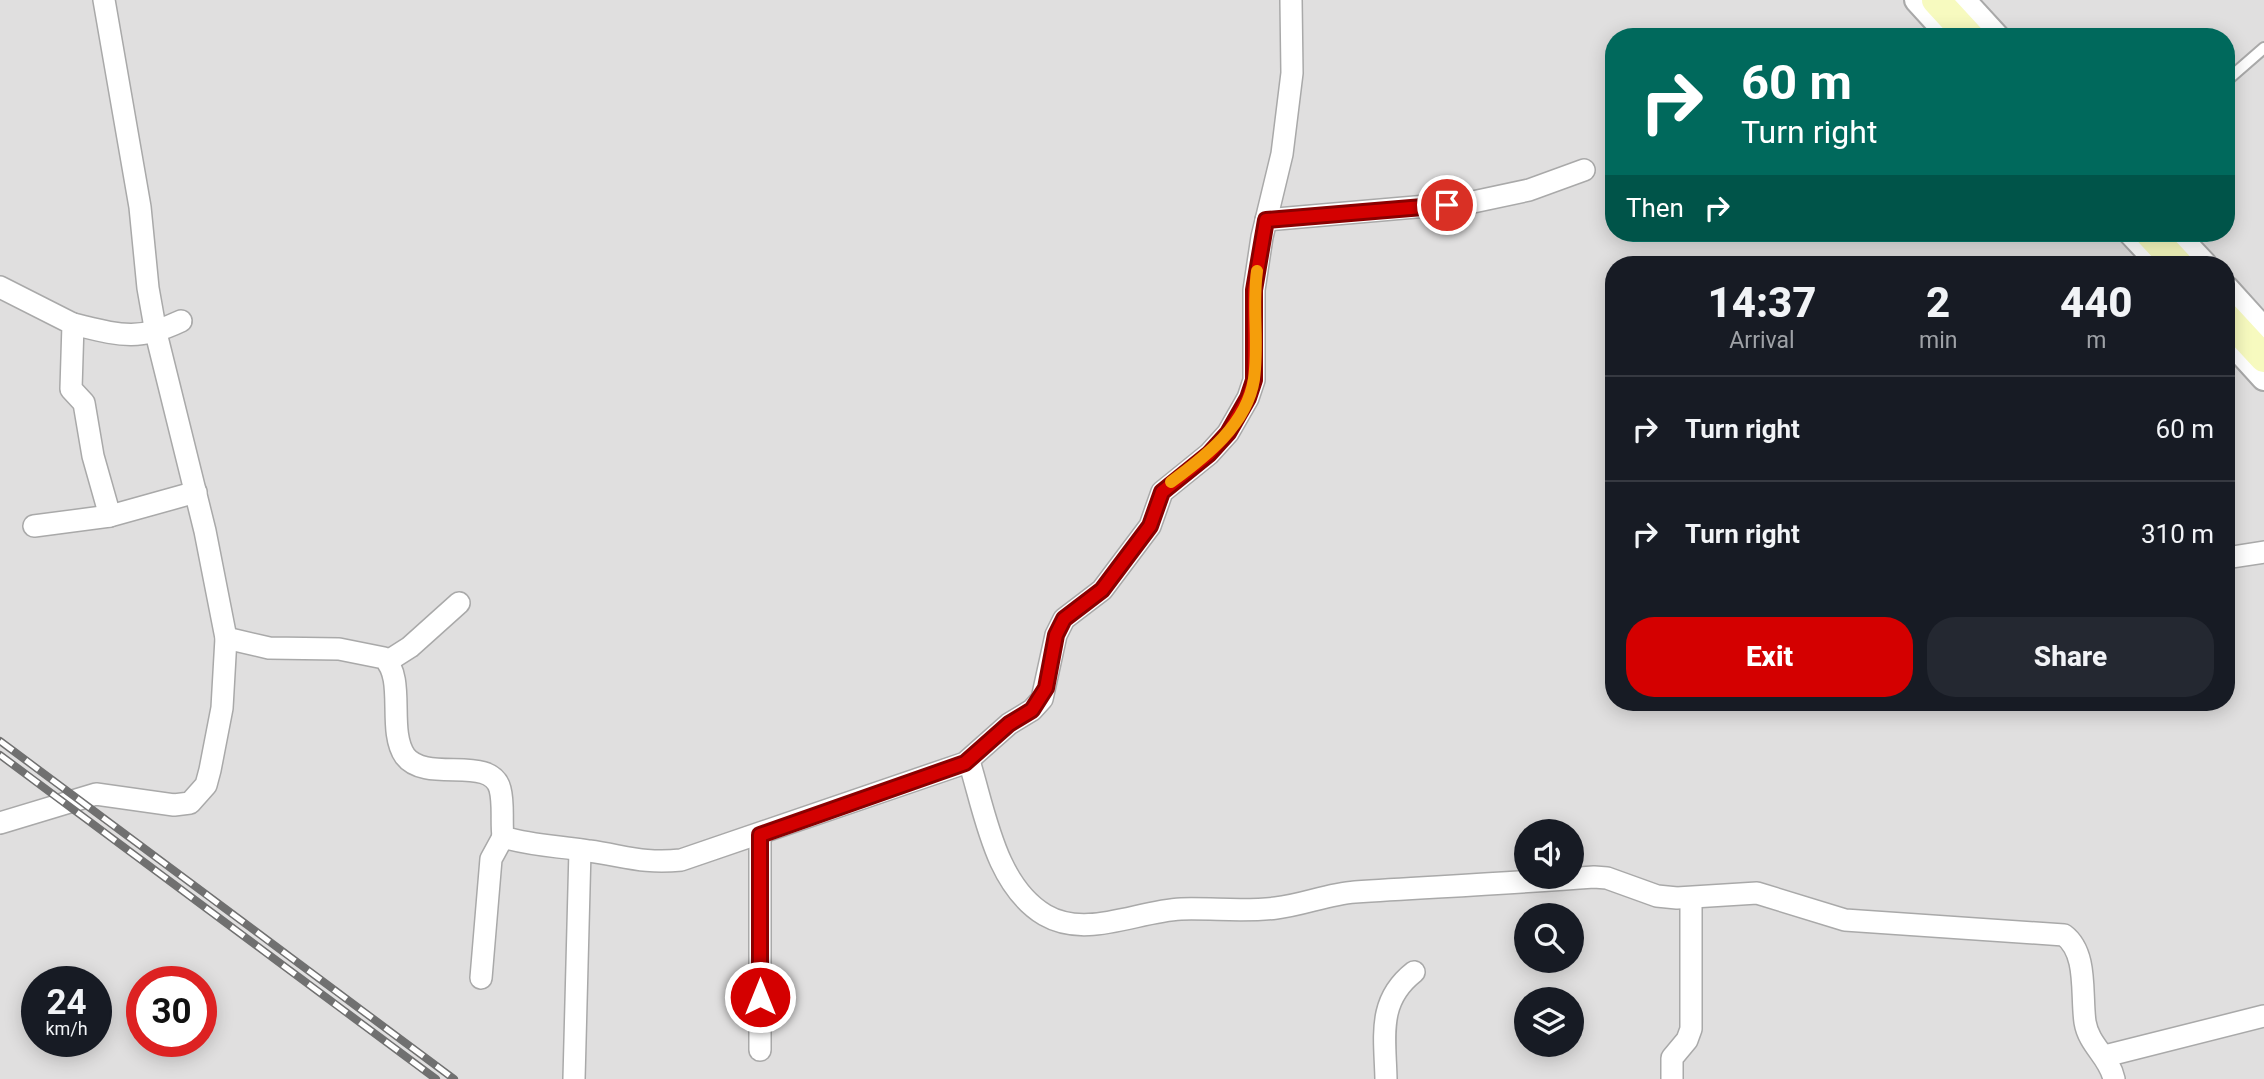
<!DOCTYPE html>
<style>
body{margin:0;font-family:Roboto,sans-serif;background:#242831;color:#f1f3f6;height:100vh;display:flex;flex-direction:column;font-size:26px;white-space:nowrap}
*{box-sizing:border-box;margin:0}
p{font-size:23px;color:#9ea1a6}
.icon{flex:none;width:38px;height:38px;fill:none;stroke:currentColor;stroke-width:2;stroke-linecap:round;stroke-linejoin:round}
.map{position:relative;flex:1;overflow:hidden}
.panel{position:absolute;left:1605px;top:256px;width:630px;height:455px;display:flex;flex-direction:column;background:#171b24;border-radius:28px;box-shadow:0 4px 18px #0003}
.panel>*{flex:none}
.guide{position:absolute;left:1605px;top:28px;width:630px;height:214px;border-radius:28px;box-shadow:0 4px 18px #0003;background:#00695c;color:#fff;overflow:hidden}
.controls{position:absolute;left:1514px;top:819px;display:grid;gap:14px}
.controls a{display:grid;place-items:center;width:70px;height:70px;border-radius:50%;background:#171b24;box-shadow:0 4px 18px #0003;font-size:35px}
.speed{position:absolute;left:21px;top:966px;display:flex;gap:14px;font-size:35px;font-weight:700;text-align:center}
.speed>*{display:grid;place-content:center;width:91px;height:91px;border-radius:50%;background:#171b24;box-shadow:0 4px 18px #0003;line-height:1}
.speed small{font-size:18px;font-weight:400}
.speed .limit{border:10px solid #d22;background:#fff;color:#111}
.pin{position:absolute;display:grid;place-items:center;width:60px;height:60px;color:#fff;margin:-30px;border:4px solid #fff;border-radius:50%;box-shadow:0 2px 7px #0007}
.me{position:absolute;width:77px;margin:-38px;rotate:0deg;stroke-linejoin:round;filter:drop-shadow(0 0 5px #0008)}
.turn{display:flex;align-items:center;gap:24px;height:147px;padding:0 21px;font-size:32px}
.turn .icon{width:91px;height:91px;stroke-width:2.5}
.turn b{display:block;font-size:49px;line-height:60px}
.then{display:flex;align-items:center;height:66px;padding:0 21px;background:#0003;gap:14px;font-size:26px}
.eta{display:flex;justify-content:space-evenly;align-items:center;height:119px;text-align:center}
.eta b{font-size:42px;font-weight:800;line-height:49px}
.primary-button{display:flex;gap:14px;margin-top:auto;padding:14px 21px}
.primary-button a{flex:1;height:80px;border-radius:28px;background:#d40000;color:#fff;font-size:28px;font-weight:800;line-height:80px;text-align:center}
.primary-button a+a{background:#242831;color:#f1f3f6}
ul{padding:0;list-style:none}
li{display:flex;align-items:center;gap:21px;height:105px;padding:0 21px;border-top:2px solid #363941}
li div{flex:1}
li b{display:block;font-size:26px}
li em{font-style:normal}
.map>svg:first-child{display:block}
</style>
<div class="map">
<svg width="2264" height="1079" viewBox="0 0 2264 1079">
<rect width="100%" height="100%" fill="#f2efe9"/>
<!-- residential -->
<path fill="#e0dfdf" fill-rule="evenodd" d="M0,0h2264v1079h-2264zM1614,37h612v196h-612zM1614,264h612v438h-612zM1526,831h46v46h-46zM1526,915h46v46h-46zM37,982h59v59h-59zM142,982h59v59h-59zM1526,999h46v46h-46z"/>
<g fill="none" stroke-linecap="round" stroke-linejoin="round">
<!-- service casing -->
<g stroke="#a9a9a9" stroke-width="14">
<polyline id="service" points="2226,81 2264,48"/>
</g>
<!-- minor casing -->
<g stroke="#a9a9a9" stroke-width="24">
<g id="minor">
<polyline points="1266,220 1473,202 1529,190 1584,170"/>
<polyline points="0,287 73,324 71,389 84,403 93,456 110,516"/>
<path d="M73,324c46,11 64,18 108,-3"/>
<polyline points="34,526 110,516 196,492"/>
<polyline points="2226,558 2264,552"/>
<path d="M226,638l43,10 70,1 45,9c22,21 3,72 21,98 21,28 86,-2 95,33 4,15 1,33 3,48 28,9 57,9 86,14 36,5 55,13 92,9l284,-97 44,-39 23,-14 10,-11 14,-64 8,-16 38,-29 48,-64 12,-34 47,-38 19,-21 20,-35 6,-18v-90l8,-53 20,-83 10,-81 -1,-73"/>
<polyline points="388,661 410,647 459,603"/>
<path d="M969,761c16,51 26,124 76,154 41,24 92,-4 136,-6 32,-1 64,3 95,-1 27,-3 52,-14 79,-16 79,-5 159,-9 239,-15l13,1 50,18 20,2 80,-5 88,27 219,15c24,18 17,59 21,87 4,24 24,34 29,57"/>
<polyline points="0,823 96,794 174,805 190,803 206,785 210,770 222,708 226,638 205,531 156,333 148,288 140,207 104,0"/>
<polyline points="481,978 491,859 503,837"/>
<polyline points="760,1050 760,835"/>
<polyline points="2105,1056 2264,1016"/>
<polyline points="574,1079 580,850"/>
<path d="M1386,1079c-1,-43 -9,-78 28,-107"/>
<polyline points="1672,1079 1672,1058 1687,1040 1691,1029 1691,898"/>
</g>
</g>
<!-- tertiary casing -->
<g stroke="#a9a9a9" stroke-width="28">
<g id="tertiary">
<polyline points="1917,0 1948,34"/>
<polyline points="1963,0 1997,37"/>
<polyline points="2131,233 2160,264"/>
<polyline points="2175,233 2204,264"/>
<polyline points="2226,288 2264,330"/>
<polyline points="2234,345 2264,378"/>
</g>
</g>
<!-- secondary casing -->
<g stroke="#707d05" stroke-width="32">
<g id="secondary">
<polyline points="1936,0 1970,37"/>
<polyline points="2149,233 2178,264"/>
<polyline points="2226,317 2264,358"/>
</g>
</g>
<!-- service -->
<use href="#service" stroke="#fff" stroke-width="10"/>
<!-- minor -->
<use href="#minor" stroke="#fff" stroke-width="21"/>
<!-- tertiary -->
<use href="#tertiary" stroke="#fff" stroke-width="24"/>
<!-- secondary -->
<use href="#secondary" stroke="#f7fabf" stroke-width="28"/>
<!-- rail casing -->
<g stroke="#707070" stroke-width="8">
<g id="rail">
<polyline points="0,741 454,1079"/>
<polyline points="0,755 436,1079"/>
</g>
</g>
<!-- rail -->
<use href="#rail" stroke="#fff" stroke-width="5" stroke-dasharray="16" stroke-linecap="butt"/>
</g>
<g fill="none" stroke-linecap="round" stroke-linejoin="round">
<!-- route casing -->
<g stroke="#8a0000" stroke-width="18">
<polyline id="route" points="760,997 760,835 965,763 1009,724 1032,710 1046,688 1056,635 1064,619 1102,590 1150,526 1162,492 1209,454 1228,433 1248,398 1254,380 1254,290 1266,220 1447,205"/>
</g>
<!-- route -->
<use href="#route" stroke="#d40000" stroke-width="12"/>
<!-- slow -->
<path stroke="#f59e0b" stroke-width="12" d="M1171,482c34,-25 76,-57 83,-103 5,-36 -2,-72 3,-108"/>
</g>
</svg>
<div class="controls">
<a><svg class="icon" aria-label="sound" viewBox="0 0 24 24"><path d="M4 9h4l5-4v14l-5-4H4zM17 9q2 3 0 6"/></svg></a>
<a><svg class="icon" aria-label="search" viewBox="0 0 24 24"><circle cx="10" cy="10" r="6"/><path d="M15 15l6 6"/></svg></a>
<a><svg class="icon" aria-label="layers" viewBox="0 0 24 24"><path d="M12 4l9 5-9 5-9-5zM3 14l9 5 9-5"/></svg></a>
</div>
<div class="speed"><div>24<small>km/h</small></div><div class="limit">30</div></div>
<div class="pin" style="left:1447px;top:205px;background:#d93025"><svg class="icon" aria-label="arrive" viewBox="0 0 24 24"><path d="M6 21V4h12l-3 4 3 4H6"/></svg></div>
<svg class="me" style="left:760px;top:997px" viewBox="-20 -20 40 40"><circle r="17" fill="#d40000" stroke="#fff" stroke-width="3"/><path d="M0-11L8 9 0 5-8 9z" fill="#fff"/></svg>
<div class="guide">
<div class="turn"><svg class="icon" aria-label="right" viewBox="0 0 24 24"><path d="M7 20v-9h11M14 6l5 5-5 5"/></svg><div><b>60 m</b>Turn right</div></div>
<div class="then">Then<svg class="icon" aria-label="right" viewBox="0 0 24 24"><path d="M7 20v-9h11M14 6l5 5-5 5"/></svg></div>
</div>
<section class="panel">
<div class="eta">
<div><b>14:37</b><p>Arrival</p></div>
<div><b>2</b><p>min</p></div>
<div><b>440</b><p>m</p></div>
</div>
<ul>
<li><svg class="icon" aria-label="right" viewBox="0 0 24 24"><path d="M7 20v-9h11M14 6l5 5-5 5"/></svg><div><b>Turn right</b></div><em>60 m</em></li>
<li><svg class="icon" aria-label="right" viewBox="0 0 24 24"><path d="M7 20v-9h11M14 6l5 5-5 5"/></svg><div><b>Turn right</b></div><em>310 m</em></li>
</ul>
<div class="primary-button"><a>Exit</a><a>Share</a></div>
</section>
</div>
